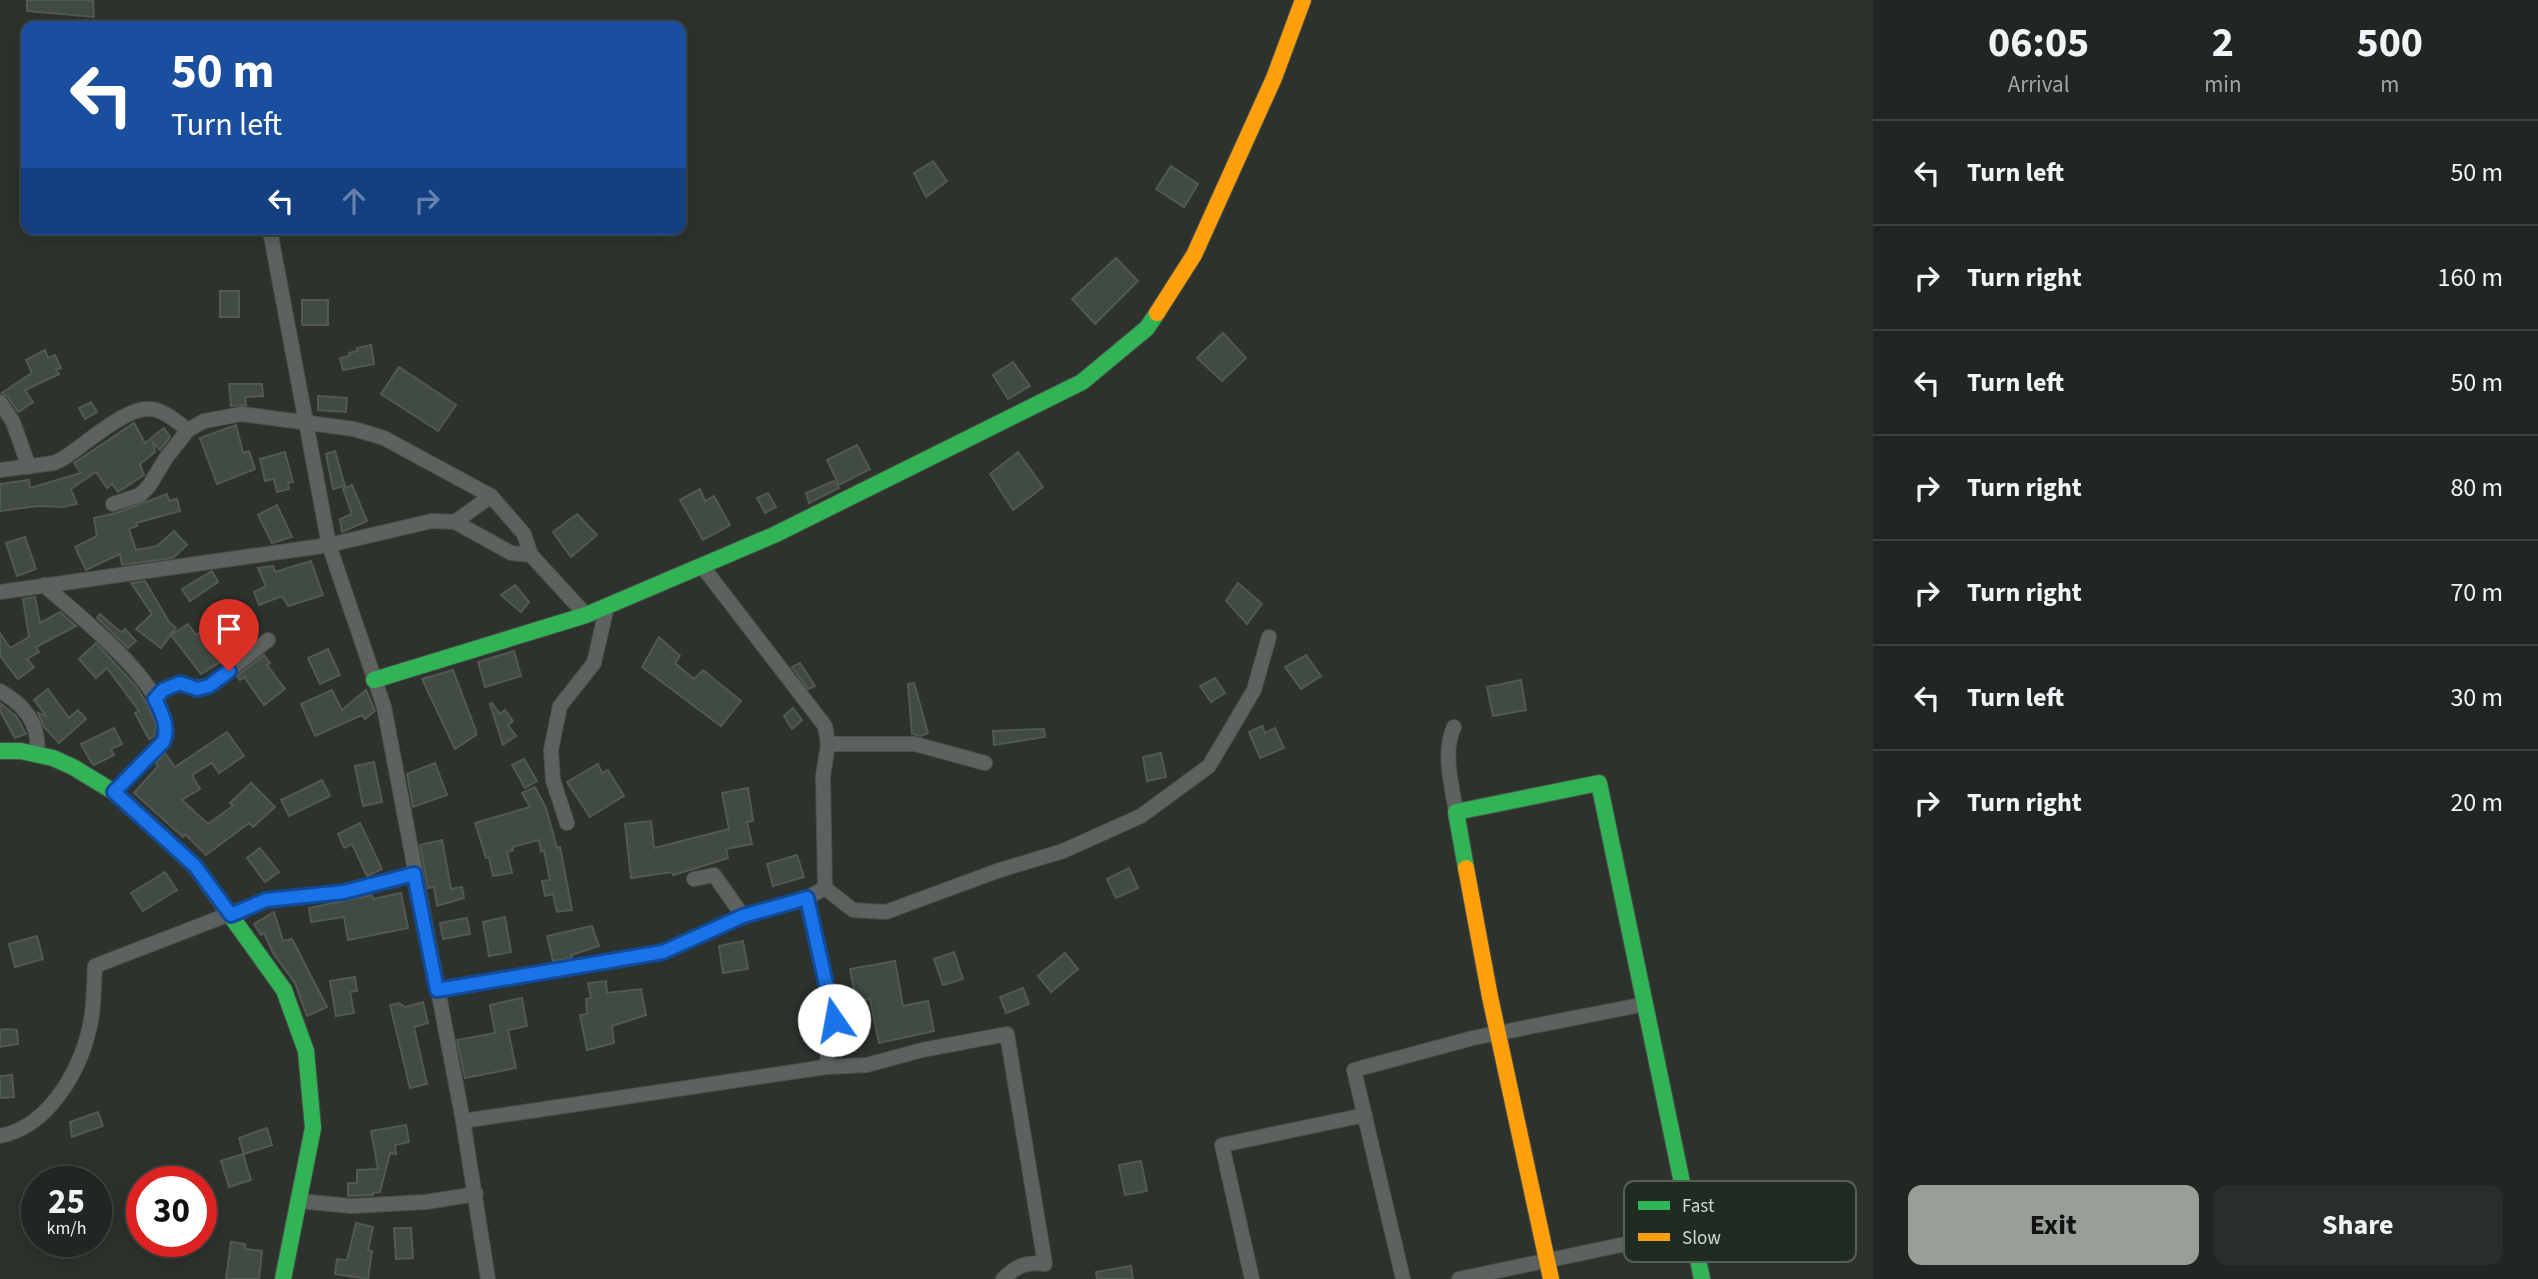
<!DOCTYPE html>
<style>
body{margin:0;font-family:"Source Sans 3",sans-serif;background:#2a2e2a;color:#f1f3f6;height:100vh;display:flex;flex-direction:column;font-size:26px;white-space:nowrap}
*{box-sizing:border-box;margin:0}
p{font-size:23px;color:#a2a5a5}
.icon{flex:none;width:38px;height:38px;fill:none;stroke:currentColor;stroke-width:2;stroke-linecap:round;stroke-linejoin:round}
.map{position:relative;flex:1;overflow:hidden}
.side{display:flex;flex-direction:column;background:#222622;width:665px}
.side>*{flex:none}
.guide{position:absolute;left:21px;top:21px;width:665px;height:214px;border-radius:14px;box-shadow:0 4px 18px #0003,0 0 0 2px #3f4340;background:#1a4fa0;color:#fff;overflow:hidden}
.speed{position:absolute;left:21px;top:1166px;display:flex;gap:14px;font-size:35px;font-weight:700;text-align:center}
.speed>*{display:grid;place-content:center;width:91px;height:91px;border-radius:50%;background:#222622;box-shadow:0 4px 18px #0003,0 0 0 2px #3f4340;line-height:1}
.speed small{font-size:18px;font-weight:400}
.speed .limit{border:10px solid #d22;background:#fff;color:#111}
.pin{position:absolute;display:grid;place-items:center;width:60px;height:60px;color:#fff;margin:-72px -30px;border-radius:50% 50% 50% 0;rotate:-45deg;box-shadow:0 0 7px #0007}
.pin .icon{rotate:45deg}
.me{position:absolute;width:77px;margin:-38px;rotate:348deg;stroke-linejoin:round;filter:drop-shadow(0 0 5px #0008)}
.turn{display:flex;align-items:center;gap:24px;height:147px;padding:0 35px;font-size:32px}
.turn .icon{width:91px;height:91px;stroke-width:2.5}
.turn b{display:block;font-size:49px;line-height:60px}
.lanes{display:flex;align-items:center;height:66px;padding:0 35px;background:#0003;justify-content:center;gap:35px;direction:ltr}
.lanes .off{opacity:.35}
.eta{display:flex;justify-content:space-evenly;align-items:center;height:119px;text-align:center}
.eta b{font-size:42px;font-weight:700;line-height:49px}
.cta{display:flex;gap:14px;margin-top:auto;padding:14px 35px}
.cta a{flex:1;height:80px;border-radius:14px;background:#989e98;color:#111;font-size:28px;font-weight:700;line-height:80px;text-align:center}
.cta a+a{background:#2a2e2a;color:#f1f3f6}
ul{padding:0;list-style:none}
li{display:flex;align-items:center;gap:21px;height:105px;padding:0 35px;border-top:2px solid #3f4340}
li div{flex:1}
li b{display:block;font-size:26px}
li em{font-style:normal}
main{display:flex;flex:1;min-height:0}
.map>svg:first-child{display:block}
</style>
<main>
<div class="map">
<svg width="1873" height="1279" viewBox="0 0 1873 1279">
<rect width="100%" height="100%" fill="#2d322d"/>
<!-- building -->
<g fill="#404b42" stroke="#545854" stroke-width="2">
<polygon points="27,0 93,0 94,17 27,11"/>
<polygon points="933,161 947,181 926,197 914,173"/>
<polygon points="1171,166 1198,184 1184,207 1156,189"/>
<polygon points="1116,258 1138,281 1095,324 1072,299"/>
<rect x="220" y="291" width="19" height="26"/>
<rect x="302" y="300" width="26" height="25"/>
<polygon points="1223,333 1246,358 1222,381 1197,358"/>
<polygon points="371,345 374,364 343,370 340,358 349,356 349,353 357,351 357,348"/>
<polygon points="45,350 48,358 55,355 61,368 56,370 59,374 25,390 33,402 18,412 8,397 2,393 32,373 26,360"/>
<polygon points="1013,362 1030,386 1008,399 993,375"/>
<polygon points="399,367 456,405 438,431 381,394"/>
<polygon points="229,384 262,384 263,396 245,397 246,405 231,406"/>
<polygon points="318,396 347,398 346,412 318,410"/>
<polygon points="91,402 97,412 85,419 79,408"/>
<polygon points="134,423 145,443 164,428 170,437 160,450 153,443 155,452 140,464 144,475 118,492 112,484 107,488 96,472 71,489 77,504 63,507 38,506 0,511 0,484 29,480 30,488 81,473 74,463"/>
<polygon points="236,425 243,453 249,451 255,469 217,484 200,438"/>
<polygon points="857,445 870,469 839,485 827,460"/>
<polygon points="335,451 345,486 333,489 326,454"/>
<polygon points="285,452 293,482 288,483 289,489 277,492 274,479 265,481 260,459"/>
<polygon points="1018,452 1043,487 1013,510 990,474"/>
<polygon points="834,481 839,488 809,503 806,493"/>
<polygon points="352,485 367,521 342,532 340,519 352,514 343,489"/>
<polygon points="700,489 705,501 714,496 730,525 703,540 680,500"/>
<polygon points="768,493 776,507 765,513 757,498"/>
<polygon points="167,494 169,501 177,499 180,511 136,523 137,526 129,529 136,550 157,546 174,531 187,545 173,558 122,565 120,554 86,570 75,547 97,536 94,518 116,513"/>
<polygon points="277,505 292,537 272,543 258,515"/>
<polygon points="577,514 597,535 571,557 553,532"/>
<polygon points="25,537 36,569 17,576 6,543"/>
<polygon points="311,561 323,595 288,606 282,596 259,605 254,592 266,586 258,568 273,566 275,572"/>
<polygon points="212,571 218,582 190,601 182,589"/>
<polygon points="145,581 169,622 176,628 161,648 136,629 152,614 131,583"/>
<polygon points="1238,583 1262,604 1247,624 1226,601"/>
<polygon points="515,585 529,602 521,612 501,595"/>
<polygon points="35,597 40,623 60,612 76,626 36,647 39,652 27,659 34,667 18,679 0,656 0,633 10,648 29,637 23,599"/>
<polygon points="235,610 243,631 235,635 236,638 230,642 237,652 201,674 171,635 188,624 196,635"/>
<polygon points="100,614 118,630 122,632 125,629 136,641 128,648 97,618"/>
<polygon points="659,637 680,656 675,663 694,679 703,670 741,701 721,726 642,667"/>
<polygon points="96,643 135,685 146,702 156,724 154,736 149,739 135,713 139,711 107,668 96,678 79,659"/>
<polygon points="328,649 340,675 320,684 308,658"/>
<polygon points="514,651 521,676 485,687 478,662"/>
<polygon points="264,655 270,663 267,665 285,689 264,705 244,677 240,680 237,676"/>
<polygon points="1306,655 1321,676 1301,689 1285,667"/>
<polygon points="800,663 815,686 808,689 792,667"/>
<polygon points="453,670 476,731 476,735 455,749 422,679"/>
<polygon points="1215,678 1225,693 1211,702 1200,686"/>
<polygon points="1521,680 1526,710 1493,716 1487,687"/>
<polygon points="914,683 928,733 921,736 912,734 908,684"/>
<polygon points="48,689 69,718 78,710 86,719 59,743 44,727 38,713 46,716 34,700"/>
<polygon points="332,690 342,710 366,690 375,711 365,719 362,715 315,736 301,704"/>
<polygon points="0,703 16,716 26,734 15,738 0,711"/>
<polygon points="492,703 500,714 505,710 513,721 508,725 516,736 503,745 490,704"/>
<polygon points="793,708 802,720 792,729 784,716"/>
<polygon points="1262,726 1265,733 1275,728 1284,748 1260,758 1249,732"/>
<polygon points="114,728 122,744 111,749 114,755 94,765 91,762 81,744"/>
<polygon points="1044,729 1045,737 994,745 993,731"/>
<polygon points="227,732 244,756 219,773 212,763 192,775 200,789 182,800 208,824 233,806 230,803 251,783 275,807 253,827 249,823 206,855 185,834 183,837 134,793 158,766 156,763 165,753 175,767"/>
<polygon points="1161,753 1166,777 1147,781 1143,757"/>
<polygon points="524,759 537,781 525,788 512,765"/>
<polygon points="374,762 382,802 363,806 355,766"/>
<polygon points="435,763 447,795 413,807 407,774"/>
<polygon points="598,764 602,773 608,770 624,796 590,817 567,782"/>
<polygon points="322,780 330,796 289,816 281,800"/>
<polygon points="535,787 546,808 557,848 560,847 572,910 557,912 553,894 545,896 542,881 550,880 544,850 541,852 539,840 512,847 513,850 507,852 512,873 493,876 489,857 486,858 475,823 530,807 522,793"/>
<polygon points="748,788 753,821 747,822 752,844 726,849 728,858 690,870 673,875 672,872 631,878 625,824 651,821 654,848 729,829 722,793"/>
<polygon points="360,823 382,869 367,876 352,844 344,848 338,834"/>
<polygon points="442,840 451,889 462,887 464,898 437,906 434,887 428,888 420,845"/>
<polygon points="260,848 279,872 265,882 247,858"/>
<polygon points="797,855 804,877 773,886 767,864"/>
<polygon points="1129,868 1138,888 1116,898 1107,879"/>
<polygon points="165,872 177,890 143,911 131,893"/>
<polygon points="401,893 408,928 348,940 344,917 311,922 309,908 372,895 373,899"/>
<polygon points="274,912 283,941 292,939 327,1007 307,1016 295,983 273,953 264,933 261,935 254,924"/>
<polygon points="505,917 511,952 489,956 483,922"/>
<polygon points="467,918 470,934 443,939 440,923"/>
<polygon points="592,926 599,946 571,955 572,958 553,961 547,936"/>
<polygon points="37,936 43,959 15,967 9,944"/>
<polygon points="743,941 748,969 723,973 719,946"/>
<polygon points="954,952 963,979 943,985 934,959"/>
<polygon points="1065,953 1078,969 1051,992 1038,976"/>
<polygon points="895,961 903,1006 928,1001 934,1031 879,1043 870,999 856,1001 850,969"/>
<polygon points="355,977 357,991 350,992 354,1013 336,1016 330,981"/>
<polygon points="606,981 607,993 641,989 646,1015 612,1026 614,1043 587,1050 580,1015 587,1014 586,999 591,998 588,983"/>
<polygon points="1023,988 1029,1004 1006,1013 1000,997"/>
<polygon points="522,998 527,1026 508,1030 516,1068 465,1078 457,1040 495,1033 490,1005"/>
<polygon points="423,1002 428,1023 414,1027 427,1084 410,1088 390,1005 399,1003 405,1007"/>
<polygon points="6,1029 17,1030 18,1044 0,1047 0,1030"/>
<polygon points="12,1075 14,1097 0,1098 0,1076"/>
<polygon points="98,1112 103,1126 72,1137 70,1122"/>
<polygon points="406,1125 409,1142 395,1145 396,1154 390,1153 380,1192 373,1193 373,1195 348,1196 348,1183 357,1183 357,1170 378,1169 371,1131"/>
<polygon points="267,1128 272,1145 244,1154 239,1138"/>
<polygon points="243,1154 251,1180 229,1187 221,1161"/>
<polygon points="1141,1161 1147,1191 1125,1195 1119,1165"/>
<polygon points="356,1223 373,1227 368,1250 372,1251 368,1279 335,1274 337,1259 347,1260"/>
<polygon points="394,1228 411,1228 413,1258 396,1259"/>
<polygon points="231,1242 245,1244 245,1249 262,1251 259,1279 226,1279"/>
<polygon points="1131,1266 1133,1279 1097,1279 1096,1272"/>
</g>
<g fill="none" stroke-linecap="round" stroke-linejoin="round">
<!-- street casing -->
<g stroke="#4a4f4b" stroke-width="16">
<g id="street">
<polyline points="271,236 329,545 432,521 455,522"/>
<polyline points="0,402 13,422 29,467"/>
<path d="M0,470l54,-7 10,-5c20,-13 62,-51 85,-49 14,0 28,13 39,21"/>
<polyline points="491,496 455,522 511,553 531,555"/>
<polyline points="113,504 140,495 149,486 166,458 188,430 204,421 242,414 354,429 384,438 491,496 524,534 531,555 586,615"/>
<polyline points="702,566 825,726 828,744"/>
<path d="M44,585c29,26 141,112 119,157l-49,50"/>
<polyline points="0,592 329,545 384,707 463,1121 488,1279"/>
<path d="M0,691c25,14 40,33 37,62"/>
<path d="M155,699c25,-27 27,-7 54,-13l59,-46"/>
<path d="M1454,727c-12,26 -2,58 2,85"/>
<polyline points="567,823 553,780 551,750 560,706 594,663 607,606"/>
<polyline points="694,879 714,875 743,916"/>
<polyline points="825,888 823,776 828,744 915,744 985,763"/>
<polyline points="807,898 834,1019 826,1067"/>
<polyline points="437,990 663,952 743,916 807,898 825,888 853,910 886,912 997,871 1063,851 1141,816 1209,766 1254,690 1269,637"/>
<path d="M463,1121l363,-54 41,-2 55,-15 85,-16 38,230c-18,-3 -29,2 -42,15"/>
<path d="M0,1136c52,-10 85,-73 92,-122 2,-16 2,-32 3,-48l171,-66 78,-8 70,-18"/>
<polyline points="299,1201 351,1206 426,1202 476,1194"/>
<polyline points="1252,1279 1222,1145 1365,1115"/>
<polyline points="1403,1279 1354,1070 1473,1038 1645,1004"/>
<polyline points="1459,1279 1692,1230"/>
</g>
</g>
<!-- fast casing -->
<g stroke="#4a4f4b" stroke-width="18">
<g id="fast">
<polyline points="374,680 586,615 774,535 1082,382 1147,328 1157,313"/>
<polyline points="0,751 21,751 53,758 73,767 114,792 195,866 284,990 306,1051 313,1128 283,1279"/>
<polyline points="1466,868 1456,812 1599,783 1702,1279"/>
</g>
</g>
<!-- slow casing -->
<g stroke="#4a4f4b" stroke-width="18">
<g id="slow">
<polyline points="1157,313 1194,255 1274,78 1303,0"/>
<polyline points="1466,868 1490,997 1551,1279"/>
</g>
</g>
<!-- street -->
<use href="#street" stroke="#5e625e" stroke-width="14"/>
<!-- fast -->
<use href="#fast" stroke="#30b455" stroke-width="16"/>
<!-- slow -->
<use href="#slow" stroke="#ff9f0a" stroke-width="16"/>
</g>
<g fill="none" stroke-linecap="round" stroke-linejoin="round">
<!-- route casing -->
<g stroke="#114b97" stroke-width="18">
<path id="route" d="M229,671l-20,15 -12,3 -17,-6 -17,7 -8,9c6,13 15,28 8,43l-49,50 81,74 36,49 35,-15 78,-8 70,-18 23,116 226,-38 80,-36 64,-18 27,122"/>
</g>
<!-- route -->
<use href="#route" stroke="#1a73e8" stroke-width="12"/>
</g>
<!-- legend -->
<rect x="1624" y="1181" width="232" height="81" rx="10" fill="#202b22" stroke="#555f57" stroke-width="2"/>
<rect x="1638" y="1201" width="32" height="9" fill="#30b455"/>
<rect x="1638" y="1233" width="32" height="8" fill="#ff9f0a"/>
<g font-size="19" fill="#d1d8d2">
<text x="1682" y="1212">Fast</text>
<text x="1682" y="1244">Slow</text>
</g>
</svg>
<div class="speed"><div>25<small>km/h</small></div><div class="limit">30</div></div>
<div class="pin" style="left:229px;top:671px;background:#d93025"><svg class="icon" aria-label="arrive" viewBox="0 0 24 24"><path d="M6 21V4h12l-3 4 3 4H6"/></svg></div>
<svg class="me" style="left:834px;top:1020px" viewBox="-20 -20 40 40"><circle r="19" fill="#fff"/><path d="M0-13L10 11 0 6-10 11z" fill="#1a73e8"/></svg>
<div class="guide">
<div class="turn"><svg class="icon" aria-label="left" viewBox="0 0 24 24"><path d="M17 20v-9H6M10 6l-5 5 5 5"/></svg><div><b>50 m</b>Turn left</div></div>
<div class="lanes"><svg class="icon" aria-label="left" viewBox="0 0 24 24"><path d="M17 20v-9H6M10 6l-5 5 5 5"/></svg><svg class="icon off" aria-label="ahead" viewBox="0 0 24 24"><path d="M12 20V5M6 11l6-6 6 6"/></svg><svg class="icon off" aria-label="right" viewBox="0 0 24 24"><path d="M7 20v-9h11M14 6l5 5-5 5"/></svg></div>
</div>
</div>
<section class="side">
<div class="eta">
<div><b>06:05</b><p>Arrival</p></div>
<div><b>2</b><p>min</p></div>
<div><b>500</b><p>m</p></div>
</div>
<ul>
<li><svg class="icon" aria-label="left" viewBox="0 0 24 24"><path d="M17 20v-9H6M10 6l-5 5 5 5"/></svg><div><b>Turn left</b></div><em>50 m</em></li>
<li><svg class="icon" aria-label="right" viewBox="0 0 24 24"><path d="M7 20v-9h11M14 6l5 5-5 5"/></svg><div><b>Turn right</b></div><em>160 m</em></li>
<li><svg class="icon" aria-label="left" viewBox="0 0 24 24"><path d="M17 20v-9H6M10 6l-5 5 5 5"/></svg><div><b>Turn left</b></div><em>50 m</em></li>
<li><svg class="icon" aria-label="right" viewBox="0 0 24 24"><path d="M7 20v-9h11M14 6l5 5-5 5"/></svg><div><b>Turn right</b></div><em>80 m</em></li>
<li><svg class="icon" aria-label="right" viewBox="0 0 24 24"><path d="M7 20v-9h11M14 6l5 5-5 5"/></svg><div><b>Turn right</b></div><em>70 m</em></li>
<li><svg class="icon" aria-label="left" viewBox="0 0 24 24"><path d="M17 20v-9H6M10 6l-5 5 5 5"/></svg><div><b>Turn left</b></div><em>30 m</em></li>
<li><svg class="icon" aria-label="right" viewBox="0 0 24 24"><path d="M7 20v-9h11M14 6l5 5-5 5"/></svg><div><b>Turn right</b></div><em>20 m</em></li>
</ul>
<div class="cta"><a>Exit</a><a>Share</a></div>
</section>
</main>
